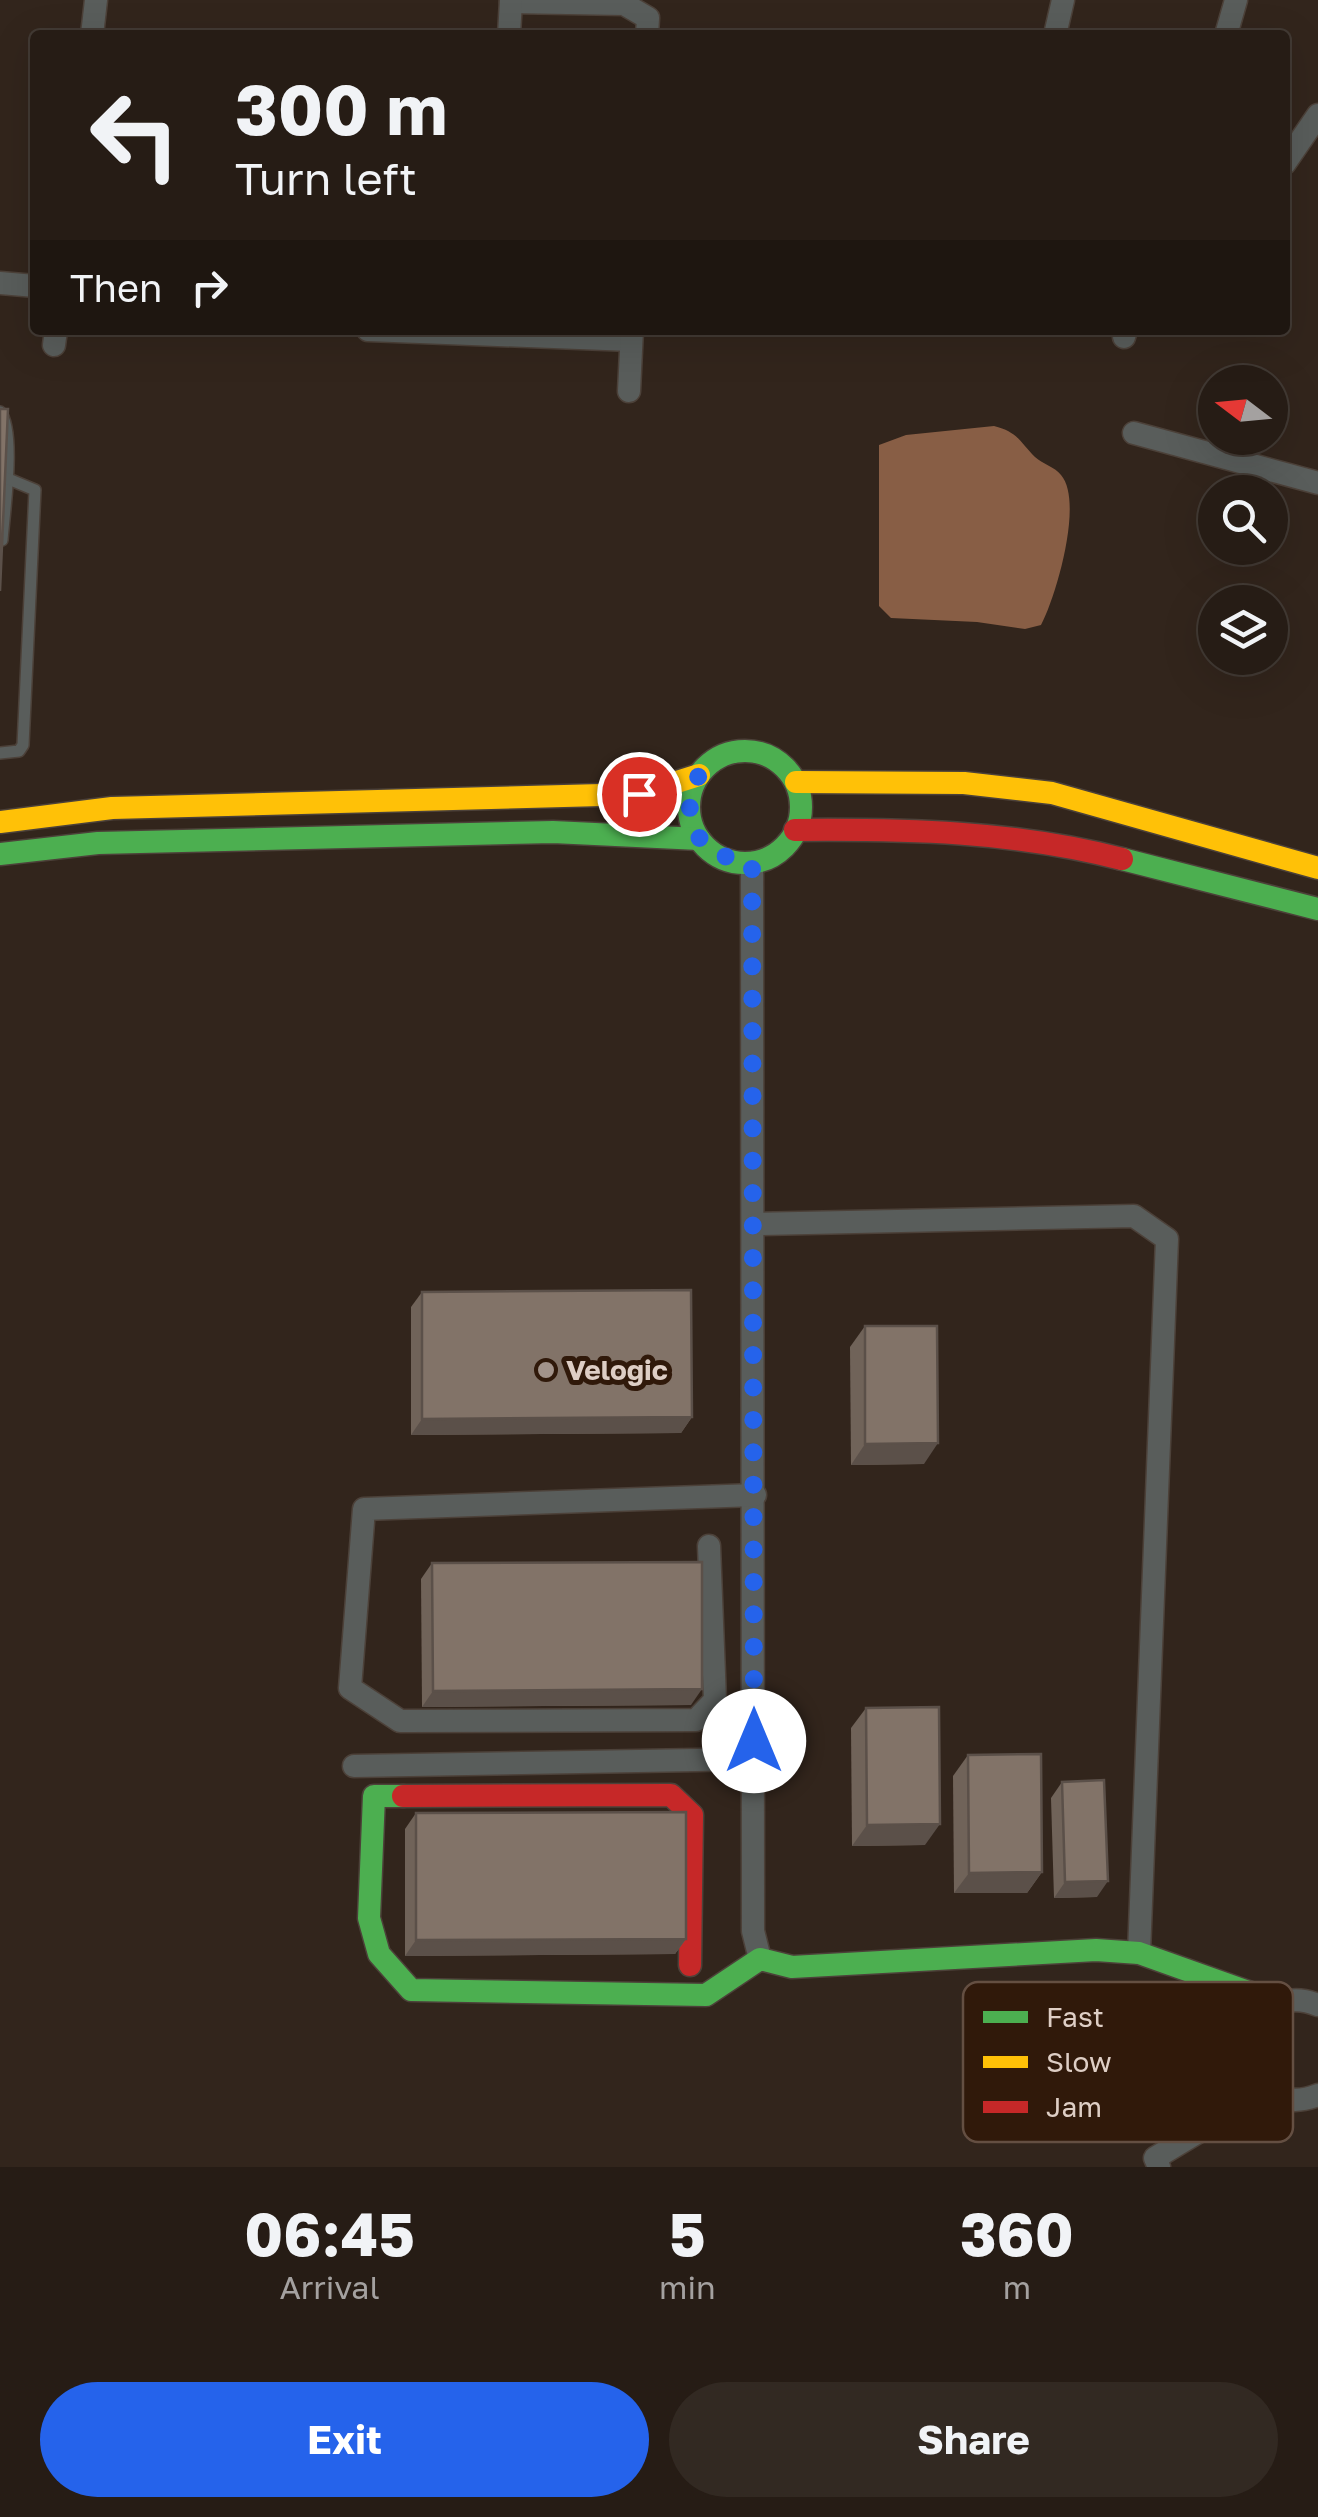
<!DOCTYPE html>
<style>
body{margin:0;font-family:"Golos Text",sans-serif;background:#322922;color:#f1f3f6;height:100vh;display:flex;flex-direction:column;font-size:38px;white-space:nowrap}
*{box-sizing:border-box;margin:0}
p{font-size:32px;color:#a4a1a0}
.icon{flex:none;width:55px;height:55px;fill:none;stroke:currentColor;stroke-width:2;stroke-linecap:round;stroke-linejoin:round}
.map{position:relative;height:2167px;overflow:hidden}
.panel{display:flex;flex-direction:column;background:#261c15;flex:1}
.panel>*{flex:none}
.banner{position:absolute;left:30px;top:30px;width:1260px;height:305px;border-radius:10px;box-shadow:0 10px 40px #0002,0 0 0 2px #423a34;background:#261c15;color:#f1f3f6;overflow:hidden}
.needle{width:65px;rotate:286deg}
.controls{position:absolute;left:1198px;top:365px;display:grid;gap:20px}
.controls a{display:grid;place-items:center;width:90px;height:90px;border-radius:50%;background:#261c15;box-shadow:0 10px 40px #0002,0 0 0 2px #423a34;font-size:50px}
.pin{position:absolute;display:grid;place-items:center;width:85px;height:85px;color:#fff;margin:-42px;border:5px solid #fff;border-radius:50%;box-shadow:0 2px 10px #0007}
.me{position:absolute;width:110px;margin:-55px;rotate:0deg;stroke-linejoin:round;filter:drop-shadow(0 0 8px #0008)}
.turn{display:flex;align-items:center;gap:35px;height:210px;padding:0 40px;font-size:45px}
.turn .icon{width:130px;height:130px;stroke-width:2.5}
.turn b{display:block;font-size:70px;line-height:85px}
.then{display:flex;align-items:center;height:95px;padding:0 40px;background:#0003;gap:20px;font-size:38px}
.eta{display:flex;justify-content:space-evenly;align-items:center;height:170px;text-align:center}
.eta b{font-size:60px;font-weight:700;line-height:70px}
.cta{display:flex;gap:20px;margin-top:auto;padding:20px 40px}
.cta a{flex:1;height:115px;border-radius:60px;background:#2563eb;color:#fff;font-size:40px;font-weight:700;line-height:115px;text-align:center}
.cta a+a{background:#322922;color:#f1f3f6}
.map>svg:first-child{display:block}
</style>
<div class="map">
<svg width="1318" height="2167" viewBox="0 0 1318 2167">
<rect width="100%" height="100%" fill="#32251c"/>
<!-- water -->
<path fill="#885e45" d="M994,426c24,6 26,16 41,31 8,7 20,10 26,18 23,26 -5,122 -20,150l-16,4 -48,-7 -86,-4 -12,-12v-161l27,-10z"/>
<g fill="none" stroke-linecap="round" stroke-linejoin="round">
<!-- lane casing -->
<g stroke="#4c4139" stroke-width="14">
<g id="lane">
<path d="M0,412c16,19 4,101 2,128"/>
<polyline points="0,753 19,751 23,745 35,490 6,478"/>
</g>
</g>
<!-- street casing -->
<g stroke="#4c4139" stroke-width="25">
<g id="street">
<polyline points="511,2 624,4 648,18 647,35"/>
<polyline points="92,35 96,0"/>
<polyline points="509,35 511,0"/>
<polyline points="1055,35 1063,0"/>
<polyline points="1226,35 1236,0"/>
<polyline points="1285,163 1318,115"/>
<polyline points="0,283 35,286"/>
<polyline points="368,330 631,340"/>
<polyline points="1124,337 1126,330"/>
<polyline points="54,345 56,330"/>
<polyline points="629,391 632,330"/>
<polyline points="1134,433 1318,483"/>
<polyline points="752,864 753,1931 760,1959"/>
<polyline points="756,1224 1134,1216 1167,1239 1139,1953"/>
<polyline points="709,1546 715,1700 696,1720 400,1721 350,1688 364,1509 755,1495"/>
<polyline points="354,1766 754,1759"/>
<path d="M1226,1987c13,43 25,135 92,108"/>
<path d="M1247,2050c4,-37 35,-60 71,-45"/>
<polyline points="1218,2120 1251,2070"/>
<polyline points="1159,2167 1155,2158 1218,2120 1283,2098"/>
</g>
</g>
<!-- fast casing -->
<g stroke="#4c4139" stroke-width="25">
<g id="fast">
<circle cx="745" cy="807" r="56"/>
<polyline points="0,854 98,843 553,832 699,839"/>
<polyline points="1122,859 1318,909"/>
<polyline points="403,1796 374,1796 369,1918 379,1954 411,1990 706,1995 760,1959 792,1967 1096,1950 1139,1953 1279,2003"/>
</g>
</g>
<!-- slow casing -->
<g stroke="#4c4139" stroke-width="25">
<g id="slow">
<polyline points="796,782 964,783 1052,793 1318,868"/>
<polyline points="0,822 112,808 639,794 699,775"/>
</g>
</g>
<!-- jam casing -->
<g stroke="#4c4139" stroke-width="25">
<g id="jam">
<path d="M795,830c111,-1 219,1 327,29"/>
<polyline points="403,1796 671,1795 692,1815 690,1965"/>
</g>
</g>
<!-- lane -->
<use href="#lane" stroke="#595d5b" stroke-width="11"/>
<!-- street -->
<use href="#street" stroke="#595d5b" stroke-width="22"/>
<!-- fast -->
<use href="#fast" stroke="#4caf50" stroke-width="22"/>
<!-- slow -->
<use href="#slow" stroke="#ffc107" stroke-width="22"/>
<!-- jam -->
<use href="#jam" stroke="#c62828" stroke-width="22"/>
</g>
<!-- wall -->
<g fill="#706359">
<polygon points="422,1292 692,1417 681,1433 411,1435 411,1307"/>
<polygon points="865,1326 924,1464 851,1465 850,1347"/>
<polygon points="432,1563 691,1705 422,1707 421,1579"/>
<polygon points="866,1708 925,1845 852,1846 851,1728"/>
<polygon points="968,1755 1042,1872 1027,1893 954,1893 953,1776"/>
<polygon points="1062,1782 1097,1897 1054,1898 1051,1798"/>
<polygon points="416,1813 686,1939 675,1954 405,1956 405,1829"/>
</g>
<!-- shaded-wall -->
<g fill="#5b5049">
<polygon points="692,1417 681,1433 411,1435 422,1419"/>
<polygon points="938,1443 924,1464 851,1465 865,1444"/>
<polygon points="702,1689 691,1705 422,1707 433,1691"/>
<polygon points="940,1824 925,1845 852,1846 867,1825"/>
<polygon points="1042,1872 1027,1893 954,1893 969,1873"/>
<polygon points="1108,1881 1097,1897 1054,1898 1065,1882"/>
<polygon points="686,1939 675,1954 405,1956 416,1940"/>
</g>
<!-- building -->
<g fill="#827368" stroke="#5b5049" stroke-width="2.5">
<polygon points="0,409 8,409 0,591"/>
<polygon points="691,1290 692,1417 422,1419 422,1292"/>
<polygon points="865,1326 937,1326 938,1443 865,1444"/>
<polygon points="702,1562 702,1689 433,1691 432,1563"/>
<polygon points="939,1707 940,1824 867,1825 866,1708"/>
<polygon points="1041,1754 1042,1872 969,1873 968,1755"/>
<polygon points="1104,1780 1108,1881 1065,1882 1062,1782"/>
<polygon points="686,1812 686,1939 416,1940 416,1813"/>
</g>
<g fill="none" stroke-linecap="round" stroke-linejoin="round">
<!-- route -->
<path stroke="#2563eb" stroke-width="18" stroke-dasharray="0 32.4" d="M639,794l60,-19c-25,52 4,80 53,89l2,877"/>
</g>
<!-- markers -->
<circle fill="#a2938a" stroke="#30190a" stroke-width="4" cx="546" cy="1370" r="10"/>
<g text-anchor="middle" stroke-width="10" stroke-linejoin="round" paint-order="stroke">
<!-- poi labels -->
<g font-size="28" font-weight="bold" fill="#decec5" stroke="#30190a" text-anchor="start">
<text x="566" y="1380">Velogic</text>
</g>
</g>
<!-- legend -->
<rect x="963" y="1982" width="330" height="160" rx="15" fill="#30190a" stroke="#644f42" stroke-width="2.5"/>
<rect x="983" y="2011" width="45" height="12" fill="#4caf50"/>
<rect x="983" y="2056" width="45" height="12" fill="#ffc107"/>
<rect x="983" y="2101" width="45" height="12" fill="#c62828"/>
<g font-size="28" fill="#decec5">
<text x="1046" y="2027">Fast</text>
<text x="1046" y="2072">Slow</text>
<text x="1046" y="2117">Jam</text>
</g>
</svg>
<div class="controls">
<a><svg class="needle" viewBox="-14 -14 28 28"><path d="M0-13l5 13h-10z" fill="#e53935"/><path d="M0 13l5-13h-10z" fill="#a4a1a0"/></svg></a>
<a><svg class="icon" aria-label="search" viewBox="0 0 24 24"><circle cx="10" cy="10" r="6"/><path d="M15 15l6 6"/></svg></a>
<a><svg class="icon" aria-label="layers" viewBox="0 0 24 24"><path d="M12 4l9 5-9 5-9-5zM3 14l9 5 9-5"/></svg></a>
</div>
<div class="pin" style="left:639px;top:794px;background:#d93025"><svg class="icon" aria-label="arrive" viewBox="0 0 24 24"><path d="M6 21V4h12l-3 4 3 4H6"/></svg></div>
<svg class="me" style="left:754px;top:1741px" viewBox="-20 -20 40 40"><circle r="19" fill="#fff"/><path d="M0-13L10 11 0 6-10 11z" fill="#2563eb"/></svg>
<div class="banner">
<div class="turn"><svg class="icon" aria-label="left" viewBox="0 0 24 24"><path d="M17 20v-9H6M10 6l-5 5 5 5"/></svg><div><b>300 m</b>Turn left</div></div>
<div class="then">Then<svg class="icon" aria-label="right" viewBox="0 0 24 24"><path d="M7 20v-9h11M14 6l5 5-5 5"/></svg></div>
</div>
</div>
<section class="panel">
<div class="eta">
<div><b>06:45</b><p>Arrival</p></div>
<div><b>5</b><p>min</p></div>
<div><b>360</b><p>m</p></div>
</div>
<div class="cta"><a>Exit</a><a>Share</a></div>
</section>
